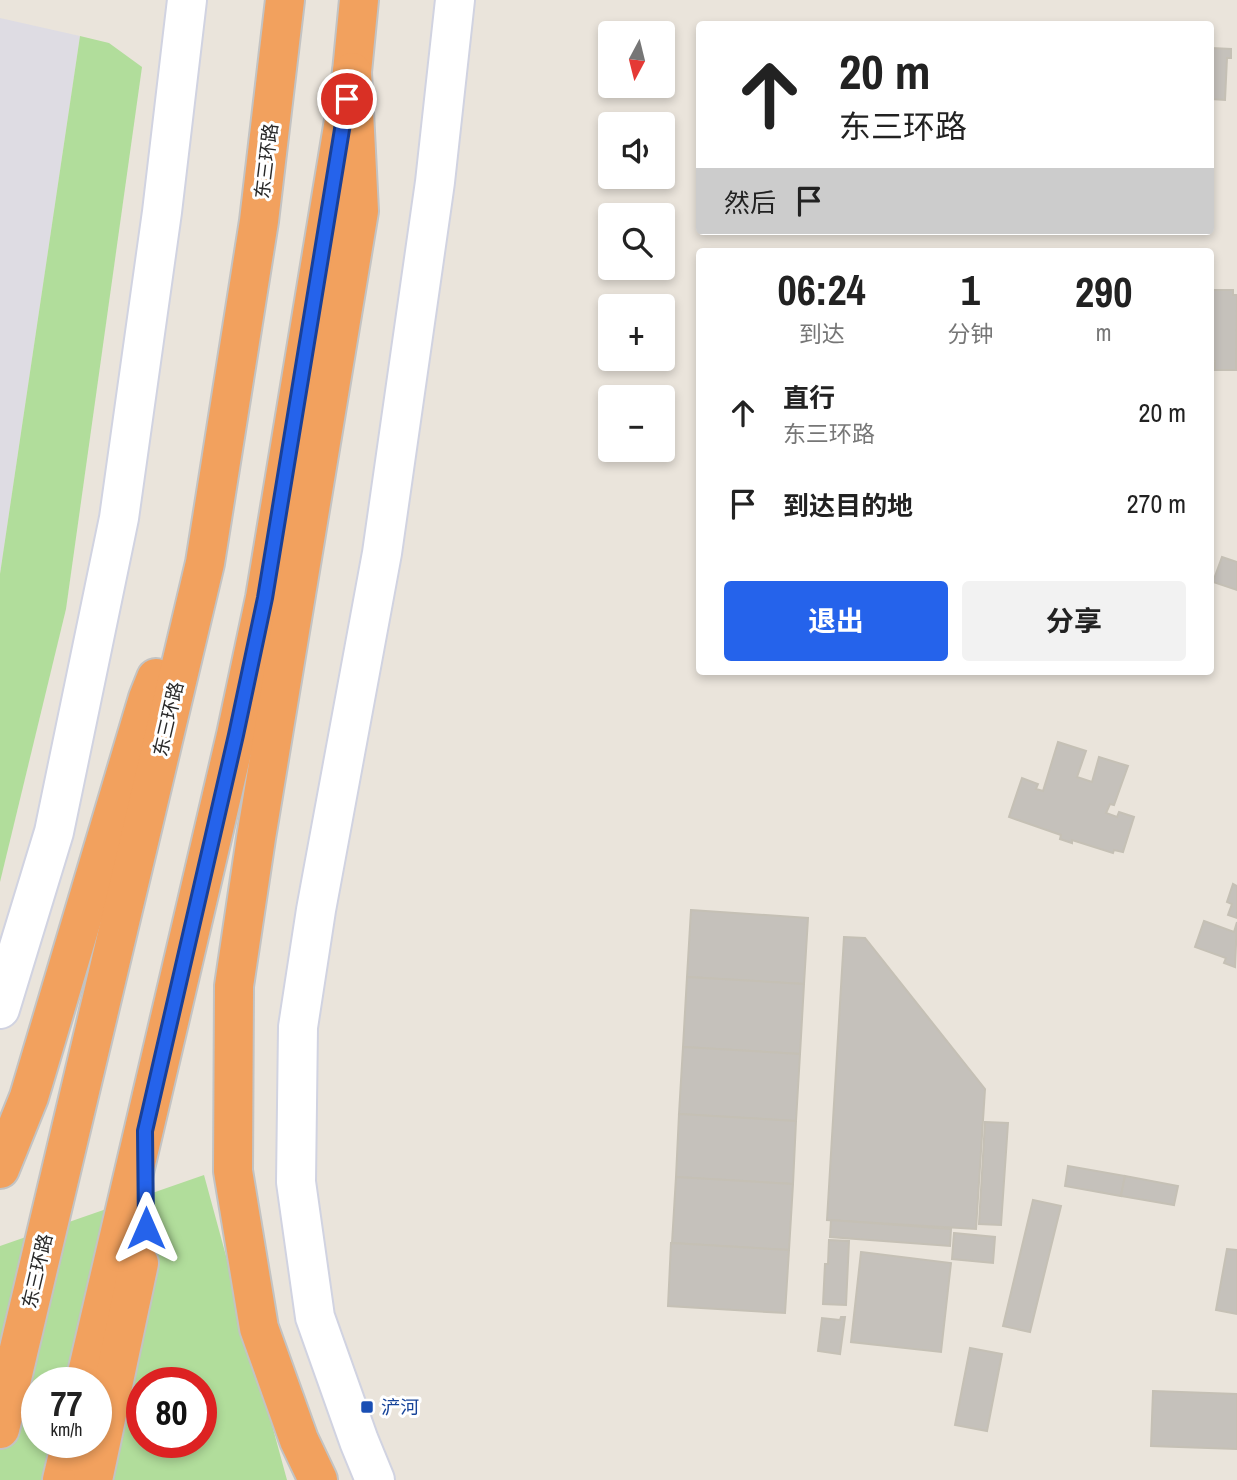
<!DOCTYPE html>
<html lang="zh">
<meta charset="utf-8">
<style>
body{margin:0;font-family:"Archivo Narrow","Noto Sans SC",sans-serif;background:#f2f2f2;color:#222;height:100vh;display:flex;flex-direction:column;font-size:26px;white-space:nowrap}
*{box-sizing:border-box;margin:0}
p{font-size:23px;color:#767676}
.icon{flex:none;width:38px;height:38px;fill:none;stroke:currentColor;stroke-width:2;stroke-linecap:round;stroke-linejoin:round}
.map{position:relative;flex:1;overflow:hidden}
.details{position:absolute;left:696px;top:248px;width:518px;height:427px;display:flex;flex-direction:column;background:#fff;border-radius:7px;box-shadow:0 4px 10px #0003}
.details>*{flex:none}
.guide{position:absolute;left:696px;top:21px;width:518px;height:214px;border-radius:7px;box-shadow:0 4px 10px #0003;background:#fff;color:#222;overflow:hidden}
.needle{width:46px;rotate:187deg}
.buttons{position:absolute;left:598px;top:21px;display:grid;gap:14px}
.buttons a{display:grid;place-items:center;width:77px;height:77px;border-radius:7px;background:#fff;box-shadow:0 4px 10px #0003;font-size:35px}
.speed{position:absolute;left:21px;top:1367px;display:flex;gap:14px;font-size:35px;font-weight:700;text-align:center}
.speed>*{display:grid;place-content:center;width:91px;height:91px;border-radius:50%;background:#fff;box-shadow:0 4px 10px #0003;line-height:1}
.speed small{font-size:18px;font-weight:400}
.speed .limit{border:10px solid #d22;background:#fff;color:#111}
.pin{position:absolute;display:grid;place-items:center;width:60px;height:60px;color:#fff;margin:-30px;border:4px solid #fff;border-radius:50%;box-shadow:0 2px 7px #0007}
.me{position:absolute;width:77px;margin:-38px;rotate:0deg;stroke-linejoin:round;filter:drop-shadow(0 0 5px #0008)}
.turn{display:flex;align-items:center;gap:24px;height:147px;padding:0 28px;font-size:32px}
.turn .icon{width:91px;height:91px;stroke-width:2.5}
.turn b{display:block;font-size:49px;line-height:60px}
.then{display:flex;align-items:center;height:66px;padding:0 28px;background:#0003;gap:14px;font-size:26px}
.eta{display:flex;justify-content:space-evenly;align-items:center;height:119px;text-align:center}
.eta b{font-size:42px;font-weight:700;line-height:49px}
.cta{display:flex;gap:14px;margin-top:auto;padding:14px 28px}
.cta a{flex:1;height:80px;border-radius:7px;background:#2563eb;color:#fff;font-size:28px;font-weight:700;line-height:80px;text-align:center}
.cta a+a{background:#f2f2f2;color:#222}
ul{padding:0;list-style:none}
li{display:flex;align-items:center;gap:21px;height:91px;padding:0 28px}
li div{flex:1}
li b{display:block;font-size:26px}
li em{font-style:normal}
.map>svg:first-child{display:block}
</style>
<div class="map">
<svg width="1237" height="1480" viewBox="0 0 1237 1480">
<rect width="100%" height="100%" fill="#eae4db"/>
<!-- industrial -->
<polygon fill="#dedce3" points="0,18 80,36 0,574"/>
<!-- green -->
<g fill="#b1dd9b" fill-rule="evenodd">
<polygon points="80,36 109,43 142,67 66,609 0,882 0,574"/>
<path d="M204,1175l83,305h-287v-234zM37,1382h59v60h-59zM142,1382h59v60h-59z"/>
</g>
<!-- building -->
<g fill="#c5c1bb" stroke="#c5c0b5" stroke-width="2">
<polygon points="1211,48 1231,49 1231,58 1227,58 1225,100 1211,99"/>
<polygon points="1211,290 1233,290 1233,295 1237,295 1236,370 1215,370 1215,361 1211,360"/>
<polygon points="1222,557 1237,562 1237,590 1213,582"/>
<polygon points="1058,742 1086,751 1077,777 1092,782 1099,757 1128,766 1114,805 1110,804 1106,813 1117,817 1119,812 1134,817 1123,852 1114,850 1113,853 1072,840 1072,843 1060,839 1061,835 1009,817 1022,778 1038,784 1036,789 1043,791"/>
<polygon points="1233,884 1237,886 1237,918 1228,915 1232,904 1227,902"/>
<polygon points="691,910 808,918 804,984 687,977"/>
<polygon points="1204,921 1234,932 1237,922 1235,967 1224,963 1226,958 1195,947"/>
<polygon points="844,937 865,938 985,1089 976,1229 827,1220"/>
<polygon points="687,977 804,984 800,1054 683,1047"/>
<polygon points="683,1047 800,1054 796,1121 679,1114"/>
<polygon points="679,1114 796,1121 793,1184 676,1177"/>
<polygon points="985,1122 1008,1123 1001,1225 979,1224"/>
<polygon points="1068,1166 1125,1176 1121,1196 1065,1186"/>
<polygon points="1125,1176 1178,1186 1174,1205 1121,1196"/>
<polygon points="676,1177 793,1184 789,1250 672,1243"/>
<polygon points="1033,1200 1061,1206 1030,1332 1003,1326"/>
<polygon points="831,1220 951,1229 950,1246 830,1237"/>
<polygon points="954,1233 995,1237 993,1263 952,1259"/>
<polygon points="829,1240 849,1241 846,1305 823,1304 825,1264 828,1264"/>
<polygon points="671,1243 789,1250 785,1313 668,1306"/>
<polygon points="1227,1249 1237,1250 1237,1314 1216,1310"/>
<polygon points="861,1252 951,1263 941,1352 851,1342"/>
<polygon points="841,1317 845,1317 840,1354 818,1351 822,1318 840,1320"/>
<polygon points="970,1348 1002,1354 987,1431 955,1425"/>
<polygon points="1153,1391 1237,1394 1237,1449 1151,1446"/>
</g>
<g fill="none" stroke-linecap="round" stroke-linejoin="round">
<!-- secondary casing -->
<g stroke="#d1d3e1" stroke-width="42">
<g id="secondary">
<polyline points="0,1009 54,832 119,518 162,212 187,0"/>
<polyline points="375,1480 359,1441 315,1317 296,1182 298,1027 316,910 382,553 435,182 455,0"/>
</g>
</g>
<!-- highway casing -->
<g stroke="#c3c3c3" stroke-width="42">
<g id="highway">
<polyline points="0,1169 29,1097 148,698 156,678"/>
<polyline points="85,1382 236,735 265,598 352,72 359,0"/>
<polyline points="0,1429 205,563 259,221 285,0"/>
<polyline points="62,1480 71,1442"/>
<polyline points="93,1480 139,1263"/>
<polyline points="318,1480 299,1440 259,1328 233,1171 234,986 256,838 359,211 352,72"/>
</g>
</g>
<!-- secondary -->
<use href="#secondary" stroke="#fff" stroke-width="38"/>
<!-- highway -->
<use href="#highway" stroke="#f2a15e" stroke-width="38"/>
</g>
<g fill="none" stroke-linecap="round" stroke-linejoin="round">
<!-- route casing -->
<g stroke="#184099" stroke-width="18">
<polyline id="route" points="146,1228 145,1131 236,735 265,598 347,99"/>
</g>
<!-- route -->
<use href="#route" stroke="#2563eb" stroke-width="12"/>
</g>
<!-- markers -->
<rect fill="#1a4fb4" stroke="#fff" stroke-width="2.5" x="360" y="1400" width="14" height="14" rx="3.5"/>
<g text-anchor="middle" stroke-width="6" stroke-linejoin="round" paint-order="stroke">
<!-- street labels -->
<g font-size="19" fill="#292929" stroke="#fff">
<text transform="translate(266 161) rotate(-83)" y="7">东三环路</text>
<text transform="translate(168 719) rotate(-77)" y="7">东三环路</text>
<text transform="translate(37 1271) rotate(-77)" y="7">东三环路</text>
</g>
<!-- transit labels -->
<g font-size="19" fill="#164399" stroke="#fff" text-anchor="start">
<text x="381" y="1414">浐河</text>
</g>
</g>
</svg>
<div class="buttons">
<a><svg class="needle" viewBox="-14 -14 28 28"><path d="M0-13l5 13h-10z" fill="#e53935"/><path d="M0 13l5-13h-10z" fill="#767676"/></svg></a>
<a><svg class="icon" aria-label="sound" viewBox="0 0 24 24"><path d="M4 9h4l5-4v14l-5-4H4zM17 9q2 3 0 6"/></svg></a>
<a><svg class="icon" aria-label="search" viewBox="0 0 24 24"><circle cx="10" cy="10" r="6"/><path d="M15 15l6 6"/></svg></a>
<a>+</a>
<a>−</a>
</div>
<div class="speed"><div>77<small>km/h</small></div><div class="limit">80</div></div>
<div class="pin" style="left:347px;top:99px;background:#d93025"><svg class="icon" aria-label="arrive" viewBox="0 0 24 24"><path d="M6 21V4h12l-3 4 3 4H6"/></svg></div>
<svg class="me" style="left:146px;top:1228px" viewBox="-20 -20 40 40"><path d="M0-17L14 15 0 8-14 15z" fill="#2563eb" stroke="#fff" stroke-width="4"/></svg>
<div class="guide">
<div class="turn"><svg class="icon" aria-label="ahead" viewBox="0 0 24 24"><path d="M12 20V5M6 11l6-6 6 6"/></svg><div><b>20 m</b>东三环路</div></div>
<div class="then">然后<svg class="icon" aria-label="arrive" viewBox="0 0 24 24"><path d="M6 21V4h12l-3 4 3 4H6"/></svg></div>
</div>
<section class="details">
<div class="eta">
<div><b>06:24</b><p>到达</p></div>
<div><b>1</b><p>分钟</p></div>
<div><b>290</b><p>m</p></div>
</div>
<ul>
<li><svg class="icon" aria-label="ahead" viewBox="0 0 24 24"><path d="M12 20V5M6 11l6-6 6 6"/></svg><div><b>直行</b><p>东三环路</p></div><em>20 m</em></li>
<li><svg class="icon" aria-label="arrive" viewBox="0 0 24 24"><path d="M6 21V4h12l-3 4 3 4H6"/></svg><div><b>到达目的地</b></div><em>270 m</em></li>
</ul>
<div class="cta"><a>退出</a><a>分享</a></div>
</section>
</div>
